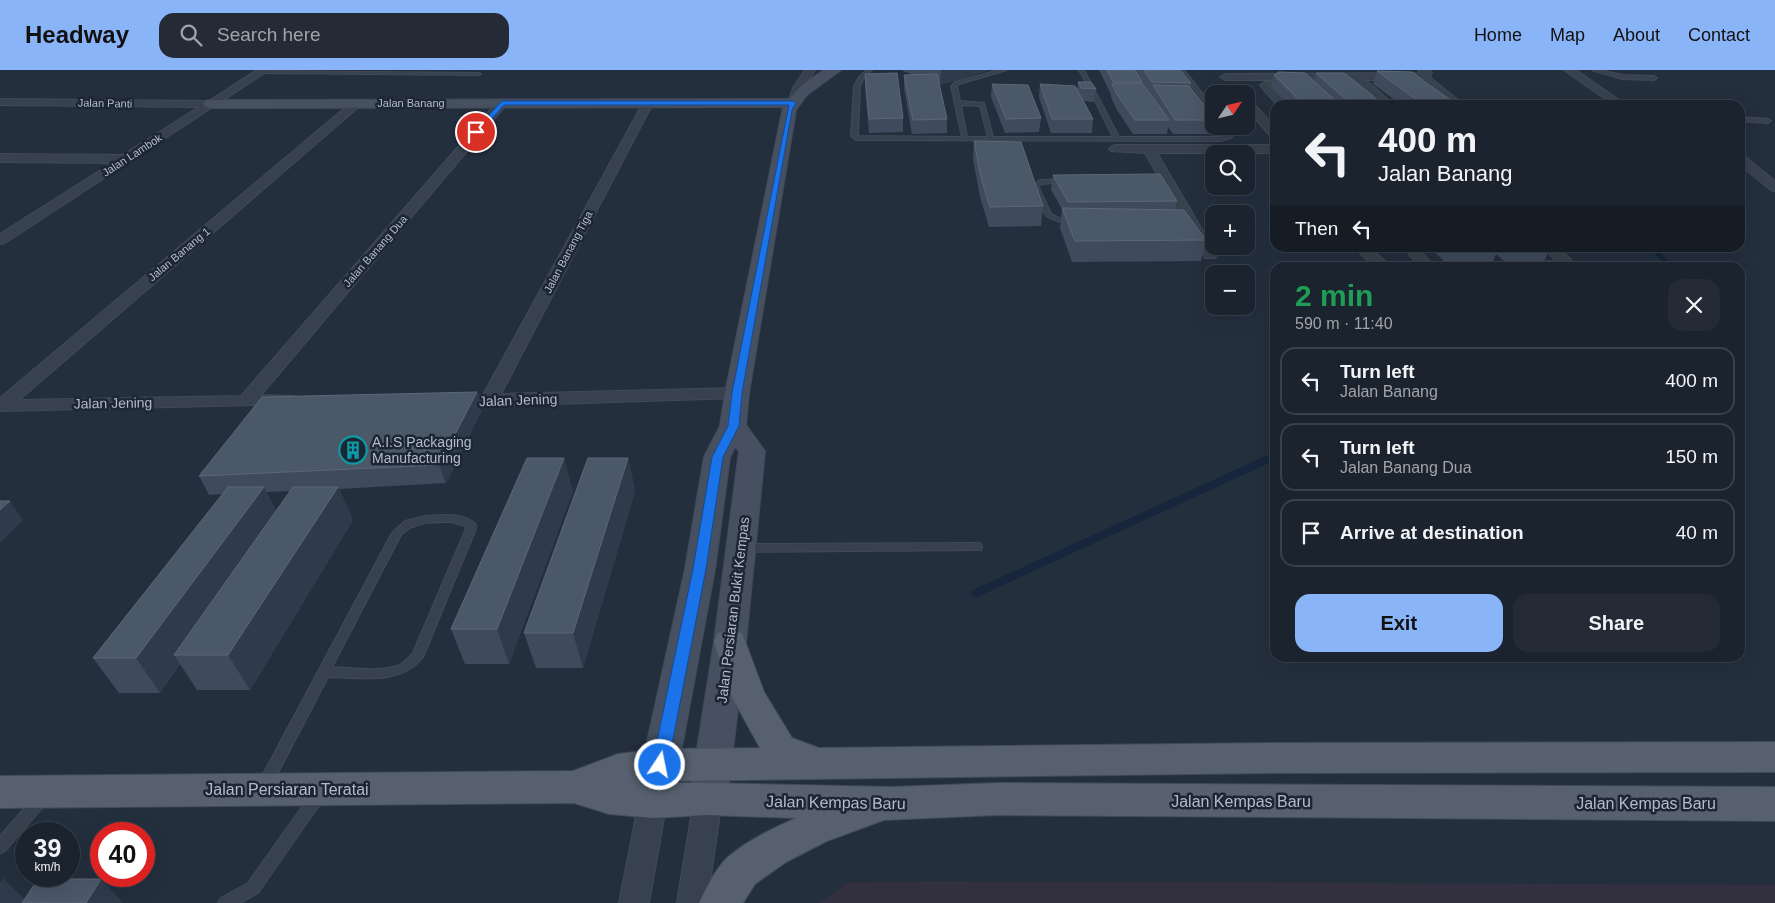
<!DOCTYPE html>
<meta charset="utf-8">
<style>
body{margin:0;font-family:Arial,sans-serif;background:#242b36;color:#f1f3f6;height:100vh;display:flex;flex-direction:column;font-size:19px;white-space:nowrap}
*{box-sizing:border-box;margin:0}
p{font-size:16px;color:#a0a4aa}
.icon{flex:none;width:28px;height:28px;fill:none;stroke:currentColor;stroke-width:2;stroke-linecap:round;stroke-linejoin:round}
.map{position:relative;flex:1;overflow:hidden}
.drawer{position:absolute;left:1270px;top:192px;width:475px;height:400px;display:flex;flex-direction:column;background:#1b232e;border-radius:15px;box-shadow:0 5px 20px #0002,0 0 0 1px #39404a}
.drawer>*{flex:none}
.hud{position:absolute;left:1270px;top:30px;width:475px;height:152px;border-radius:15px;box-shadow:0 5px 20px #0002,0 0 0 1px #39404a;background:#1b232e;color:#f1f3f6;overflow:hidden}
.needle{width:32px;rotate:55deg}
.buttons{position:absolute;left:1205px;top:15px;display:grid;gap:10px}
.buttons a{display:grid;place-items:center;width:50px;height:50px;border-radius:10px;background:#1b232e;box-shadow:0 5px 20px #0002,0 0 0 1px #39404a;font-size:25px}
.speed{position:absolute;left:15px;top:752px;display:flex;gap:10px;font-size:25px;font-weight:700;text-align:center}
.speed>*{display:grid;place-content:center;width:65px;height:65px;border-radius:50%;background:#1b232e;box-shadow:0 5px 20px #0002,0 0 0 1px #39404a;line-height:1}
.speed small{font-size:12px;font-weight:400}
.speed .limit{border:8px solid #d22;background:#fff;color:#111}
.pin{position:absolute;display:grid;place-items:center;width:42px;height:42px;color:#fff;margin:-21px;border:2px solid #fff;border-radius:50%;box-shadow:0 1px 5px #0007}
.me{position:absolute;width:55px;margin:-28px;rotate:11deg;stroke-linejoin:round;filter:drop-shadow(0 0 4px #0008)}
.turn{display:flex;align-items:center;gap:18px;height:105px;padding:0 25px;font-size:22px}
.turn .icon{width:65px;height:65px;stroke-width:2.5}
.turn b{display:block;font-size:35px;line-height:42px}
.then{display:flex;align-items:center;height:48px;padding:0 25px;background:#0003;gap:10px;font-size:19px}
.round{display:grid;place-items:center;flex:none;width:52px;height:52px;border-radius:15px;background:#242b36}
.head{display:flex;align-items:center;justify-content:space-between;height:85px;padding:0 25px}
h1{font-size:30px;font-weight:700;line-height:38px;color:#1e9e55}
.cta{display:flex;gap:10px;margin-top:auto;padding:10px 25px}
.cta a{flex:1;height:58px;border-radius:15px;background:#8ab4f8;color:#111;font-size:20px;font-weight:700;line-height:58px;text-align:center}
.cta a+a{background:#242b36;color:#f1f3f6}
ul{padding:0;list-style:none}
li{display:flex;align-items:center;gap:15px;height:68px;margin:0 10px 8px;padding:0 15px;border:2px solid #39404a;border-radius:15px}
li div{flex:1}
li b{display:block;font-size:19px}
li em{font-style:normal}
header{display:flex;align-items:center;gap:30px;box-sizing:border-box;height:70px;padding:0 25px;background:#8ab4f8;color:#111}
header strong{font-size:24px}
nav{display:flex;gap:28px;margin-inline-start:auto;font-size:18px}
.search{width:350px;height:45px;background:#242b36;display:flex;align-items:center;gap:12px;box-sizing:border-box;padding:0 18px;border-radius:15px;color:#a0a4aa;font-size:19px}
.map>svg:first-child{display:block}
</style>
<header>
<strong>Headway</strong>
<div class="search"><svg class="icon" aria-label="search" viewBox="0 0 24 24"><circle cx="10" cy="10" r="6"/><path d="M15 15l6 6"/></svg>Search here</div>
<nav><a>Home</a><a>Map</a><a>About</a><a>Contact</a></nav>
</header>
<div class="map">
<svg width="1775" height="833" viewBox="0 0 1775 833">
<rect width="100%" height="100%" fill="#242f3e"/>
<!-- medical -->
<polygon fill="#32303f" points="928,811 1775,815 1775,833 819,833 848,813"/>
<g fill="none" stroke-linecap="round" stroke-linejoin="round">
<!-- stream-far2 -->
<polyline stroke="#17263c" stroke-width="5" points="1653,178 1665,191 1667,198"/>
<!-- stream-far1 -->
<polyline stroke="#17263c" stroke-width="6" points="1272,387 1275,386"/>
<!-- stream -->
<polyline stroke="#17263c" stroke-width="8" points="976,523 1275,386"/>
<!-- lane casing -->
<g stroke="#414a57" stroke-width="2">
<g id="lane">
<path d="M867,0h5l-9,9 -3,7 -2,50 104,1 -11,-51 4,-4 44,-12h8l-48,14 -2,2 3,15 24,2 9,34h120l-32,-64 -3,-3h5l2,2 34,65h102l7,-3 -6,-8h6l6,8 -3,4 -10,3 -365,-1 -5,-4 3,-50 5,-9zM961,35l19,1 8,31h-21z"/>
<polygon points="1179,0 1184,0 1214,38 1214,44"/>
<polygon points="1592,0 1600,0 1622,5 1654,6 1657,8 1654,10 1622,9"/>
<polygon points="259,1 479,3 481,4 479,5 261,3"/>
<polygon points="1423,5 1427,5 1464,35 1458,35 1423,7"/>
<polygon points="1740,47 1768,49 1771,51 1768,53 1740,51"/>
<path d="M1065,109l2,1v2l-25,2 -4,2 13,28 8,4 17,3v2l-2,1c-34,-4 -29,-9 -42,-38l8,-6z"/>
<path d="M426,446c15,-1 40,-4 50,9l-1,6 -52,126c-22,29 -63,20 -95,20l-58,111 -5,2 -5,-2 -2,-4 2,-4 132,-247 13,-12zM451,452l15,4 -1,5 -52,122c-5,5 -9,11 -16,13 -17,6 -46,2 -65,1l69,-132c14,-14 32,-13 50,-13z"/>
<polygon points="977,473 981,474 982,477 981,480 744,482 739,478 744,474"/>
<polygon points="319,718 324,720 326,724 324,728 258,823 240,833 218,833 221,828 248,813 314,720"/>
<polygon points="42,722 47,724 49,728 47,732 5,781 0,783 0,766 37,724"/>
</g>
</g>
<!-- street casing -->
<g stroke="#414a57" stroke-width="2">
<g id="street">
<polygon points="257,0 269,0 5,173 0,174 0,164 112,93 0,92 0,84 123,85 199,37 0,35 0,29 209,31"/>
<polygon points="805,0 815,0 803,18 797,35 789,35 788,33 793,18"/>
<polygon points="1418,0 1429,0 1432,3 1429,8 1416,10 1366,10 1394,35 1383,35 1354,10 1225,10 1220,7 1225,4 1421,3"/>
<polygon points="1564,0 1576,0 1626,35 1614,35"/>
<polygon points="1283,11 1287,12 1287,16 1273,18 1288,35 1277,35 1260,15 1265,12"/>
<polygon points="1246,28 1250,29 1275,58 1275,68 1271,67 1246,38"/>
<polygon points="357,30 361,31 362,33 361,35 19,330 241,326 498,31 506,31 507,33 506,35 261,325 294,326 297,330 294,334 0,341 0,328 353,31"/>
<polygon points="648,30 653,33 501,324 737,318 743,319 746,323 743,327 737,328 489,336 446,335 443,331 446,327 483,325 643,33"/>
<polygon points="1115,75 1275,75 1275,83 1157,83 1217,185 1215,188 1205,188 1203,185 1145,83 1111,81 1109,79 1111,77"/>
<polygon points="1740,85 1744,86 1775,111 1775,121 1771,120 1740,95"/>
<polygon points="1355,178 1370,178 1386,192 1396,195 1398,198 1375,198"/>
<polygon points="1404,178 1418,178 1435,198 1420,198"/>
<polygon points="1544,178 1559,178 1574,193 1571,198 1458,198 1465,194 1556,191"/>
<polygon points="708,717 718,721 722,729 707,833 677,833 694,729 698,721"/>
<polygon points="653,719 663,722 667,731 649,833 619,833 639,731 643,722"/>
</g>
</g>
<!-- secondary casing -->
<g stroke="#414a57" stroke-width="2">
<polygon id="secondary" points="824,0 841,0 807,25 796,40 749,323 746,355 765,381 746,572 727,729 721,741 708,745 695,741 689,729 714,572 739,381 735,377 730,387 715,499 672,731 666,743 653,748 640,743 634,731 685,499 704,387 720,356 725,323 783,37 210,38 205,37 203,34 205,31 210,30 789,29 803,14"/>
</g>
<!-- primary casing -->
<g stroke="#414a57" stroke-width="2">
<path id="primary" d="M730,560l12,3 22,59 28,46 27,10 455,-5 501,-1v30l-501,1 -614,8 -23,2h71l183,4 107,-4 777,4v34l-777,-6 -114,5 -57,21 -41,21 -31,22 -12,19h-44c7,-15 17,-35 29,-46 20,-17 44,-28 68,-39l-88,-3 -55,3 -44,-4 -35,-11 -574,5v-32l573,-5 45,-17 42,-5 100,-1 -29,-53 -17,-53 4,-9z"/>
</g>
<!-- lane -->
<use href="#lane" fill="#38414e" fill-rule="evenodd"/>
<!-- street -->
<use href="#street" fill="#38414e" fill-rule="evenodd"/>
<!-- secondary -->
<use href="#secondary" fill="#465061" fill-rule="evenodd"/>
<!-- primary -->
<use href="#primary" fill="#56606e" fill-rule="evenodd"/>
</g>
<!-- wall -->
<g fill="#3f4b5c" fill-rule="evenodd">
<polygon points="901,0 989,0 940,15 939,15 947,49 947,63 912,64 904,18 904,5 913,5"/>
<polygon points="1099,0 1180,0 1191,13 1190,18 1214,47 1214,56 1215,56 1214,64 1173,64 1168,57 1167,64 1133,64 1117,40 1111,27 1111,24"/>
<polygon points="1377,1 1457,35 1402,35 1373,14"/>
<polygon points="1316,3 1383,35 1288,35 1271,17 1274,5 1314,11"/>
<polygon points="865,4 903,48 903,62 869,63 865,17"/>
<polygon points="1078,12 1096,19 1094,32 1084,31 1093,49 1092,63 1051,63 1039,27 1040,14 1077,20"/>
<polygon points="992,14 1041,48 1039,62 1005,63 991,27"/>
<polygon points="974,71 1043,136 1041,156 989,157 980,127 973,89"/>
<polygon points="1053,105 1177,131 1175,140 1206,170 1201,191 1072,192 1060,158 1062,139 1051,120"/>
<polygon points="1430,178 1550,178 1544,192 1505,192 1496,184 1493,191 1446,193"/>
<path d="M482,340l-36,73 -107,6 14,31 -103,170h-53l-17,-26 -20,29h-41l-26,-35 130,-164 -14,1 -10,-19zM290,421l-14,20 -10,-19z"/>
<polygon points="628,388 635,421 583,598 536,598 524,563"/>
<polygon points="573,421 509,594 465,594 451,559"/>
</g>
<!-- shaded-wall -->
<g fill="#2f3b4b">
<polygon points="941,0 989,0 940,15"/>
<polygon points="477,322 482,340 446,413 439,395"/>
<polygon points="564,388 573,421 509,594 497,559"/>
<polygon points="628,388 635,421 583,598 573,563"/>
<polygon points="264,417 280,451 174,585 180,594 160,623 136,588"/>
<polygon points="338,417 353,450 250,620 228,585"/>
<polygon points="10,431 23,450 0,473 0,440"/>
<polygon points="3,808 28,833 0,833 0,813"/>
<polygon points="101,809 123,833 86,833"/>
</g>
<!-- building -->
<g fill="#4b5868" stroke="#5c6777">
<polygon points="1107,0 1135,0 1142,12 1113,12"/>
<polygon points="1144,0 1180,0 1191,13 1152,12"/>
<polygon points="1377,1 1412,2 1457,35 1424,35"/>
<polygon points="1279,2 1305,3 1340,35 1304,35 1274,5"/>
<polygon points="897,3 903,48 869,49 865,4"/>
<polygon points="1316,3 1344,3 1372,25 1383,35 1352,35"/>
<polygon points="937,4 947,49 913,50 904,5"/>
<polygon points="1078,12 1091,12 1096,19 1081,18"/>
<polygon points="1142,13 1169,50 1135,50 1118,26 1112,14"/>
<polygon points="992,14 1028,15 1041,48 1006,49"/>
<polygon points="1040,14 1075,16 1093,49 1052,49"/>
<polygon points="1153,15 1189,16 1214,47 1214,50 1175,50"/>
<polygon points="974,71 1021,72 1043,136 990,137 981,108"/>
<polygon points="1160,104 1177,131 1068,132 1053,105"/>
<polygon points="1062,138 1184,140 1206,170 1075,171"/>
<polygon points="477,322 439,395 199,406 262,327"/>
<polygon points="527,388 564,388 497,559 451,559"/>
<polygon points="588,388 628,388 573,563 524,563"/>
<polygon points="228,417 264,417 136,588 93,588"/>
<polygon points="293,417 338,417 228,585 174,585"/>
<polygon points="0,431 10,431 0,440"/>
<polygon points="38,809 101,809 86,833 22,833"/>
</g>
<!-- route -->
<polygon fill="#1a73e8" stroke="#114b97" points="502,31 793,31 796,33 792,40 742,323 739,356 723,387 706,499 668,695 665,700 660,701 655,700 652,695 693,499 712,387 728,356 732,323 789,35 504,35 479,64 474,64 474,61"/>
<!-- icons -->
<defs>
<g id="building-ring" transform="scale(1.4375)"><circle r="9.5" fill="#1d2633" stroke="#0f9aa8" stroke-width="1.5"/><path d="M-4-6H4V6H1V3H-1V6H-4ZM-2.5-4.3h1.7v1.8h-1.7ZM.8-4.3h1.7v1.8H.8ZM-2.5-1h1.7V.8h-1.7ZM.8-1h1.7V.8H.8Z" fill="#0f9aa8"/></g>
</defs>
<g fill-rule="evenodd">
<use href="#building-ring" x="353" y="380"/>
</g>
<g text-anchor="middle" stroke-width="5" stroke-linejoin="round" paint-order="stroke">
<!-- far-street labels -->
<g font-size="11" fill="#b4bcc9" stroke="#1d2633">
<text transform="translate(105 33) rotate(1)" y="4">Jalan Panti</text>
<text x="411" y="37">Jalan Banang</text>
<text transform="translate(132 85) rotate(-33)" y="4">Jalan Lambok</text>
<text transform="translate(375 181) rotate(-49)" y="4">Jalan Banang Dua</text>
<text transform="translate(568 182) rotate(-62)" y="4">Jalan Banang Tiga</text>
<text transform="translate(179 184) rotate(-40)" y="4">Jalan Banang 1</text>
</g>
<!-- street labels -->
<g font-size="14" fill="#b4bcc9" stroke="#1d2633">
<text transform="translate(518 330) rotate(-2)" y="5">Jalan Jening</text>
<text transform="translate(113 333) rotate(-1)" y="5">Jalan Jening</text>
<text transform="translate(733 540) rotate(-83)" y="5">Jalan Persiaran Bukit Kempas</text>
</g>
<!-- poi labels -->
<g font-size="14" fill="#b4bcc9" stroke="#1d2633" text-anchor="start">
<text x="372" y="377">A.I.S Packaging<tspan x="372" dy="16">Manufacturing</tspan></text>
</g>
<!-- near-street labels -->
<g font-size="16" fill="#b4bcc9" stroke="#1d2633">
<text x="287" y="725">Jalan Persiaran Teratai</text>
<text x="1241" y="737">Jalan Kempas Baru</text>
<text transform="translate(836 732) rotate(1)" y="6">Jalan Kempas Baru</text>
<text x="1646" y="739">Jalan Kempas Baru</text>
</g>
</g>
</svg>
<div class="buttons">
<a><svg class="needle" viewBox="-14 -14 28 28"><path d="M0-13l5 13h-10z" fill="#e53935"/><path d="M0 13l5-13h-10z" fill="#a0a4aa"/></svg></a>
<a><svg class="icon" aria-label="search" viewBox="0 0 24 24"><circle cx="10" cy="10" r="6"/><path d="M15 15l6 6"/></svg></a>
<a>+</a>
<a>−</a>
</div>
<div class="speed"><div>39<small>km/h</small></div><div class="limit">40</div></div>
<div class="pin" style="left:476px;top:62px;background:#d93025"><svg class="icon" aria-label="arrive" viewBox="0 0 24 24"><path d="M6 21V4h12l-3 4 3 4H6"/></svg></div>
<svg class="me" style="left:660px;top:695px" viewBox="-20 -20 40 40"><circle r="17" fill="#1a73e8" stroke="#fff" stroke-width="3"/><path d="M0-11L8 9 0 5-8 9z" fill="#fff"/></svg>
<div class="hud">
<div class="turn"><svg class="icon" aria-label="left" viewBox="0 0 24 24"><path d="M17 20v-9H6M10 6l-5 5 5 5"/></svg><div><b>400 m</b>Jalan Banang</div></div>
<div class="then">Then<svg class="icon" aria-label="left" viewBox="0 0 24 24"><path d="M17 20v-9H6M10 6l-5 5 5 5"/></svg></div>
</div>
<section class="drawer">
<div class="head"><div><h1>2 min</h1><p>590 m · 11:40</p></div><a class="round"><svg class="icon" aria-label="close" viewBox="0 0 24 24"><path d="M6 6l12 12M18 6L6 18"/></svg></a></div>
<ul>
<li><svg class="icon" aria-label="left" viewBox="0 0 24 24"><path d="M17 20v-9H6M10 6l-5 5 5 5"/></svg><div><b>Turn left</b><p>Jalan Banang</p></div><em>400 m</em></li>
<li><svg class="icon" aria-label="left" viewBox="0 0 24 24"><path d="M17 20v-9H6M10 6l-5 5 5 5"/></svg><div><b>Turn left</b><p>Jalan Banang Dua</p></div><em>150 m</em></li>
<li><svg class="icon" aria-label="arrive" viewBox="0 0 24 24"><path d="M6 21V4h12l-3 4 3 4H6"/></svg><div><b>Arrive at destination</b></div><em>40 m</em></li>
</ul>
<div class="cta"><a>Exit</a><a>Share</a></div>
</section>
</div>
